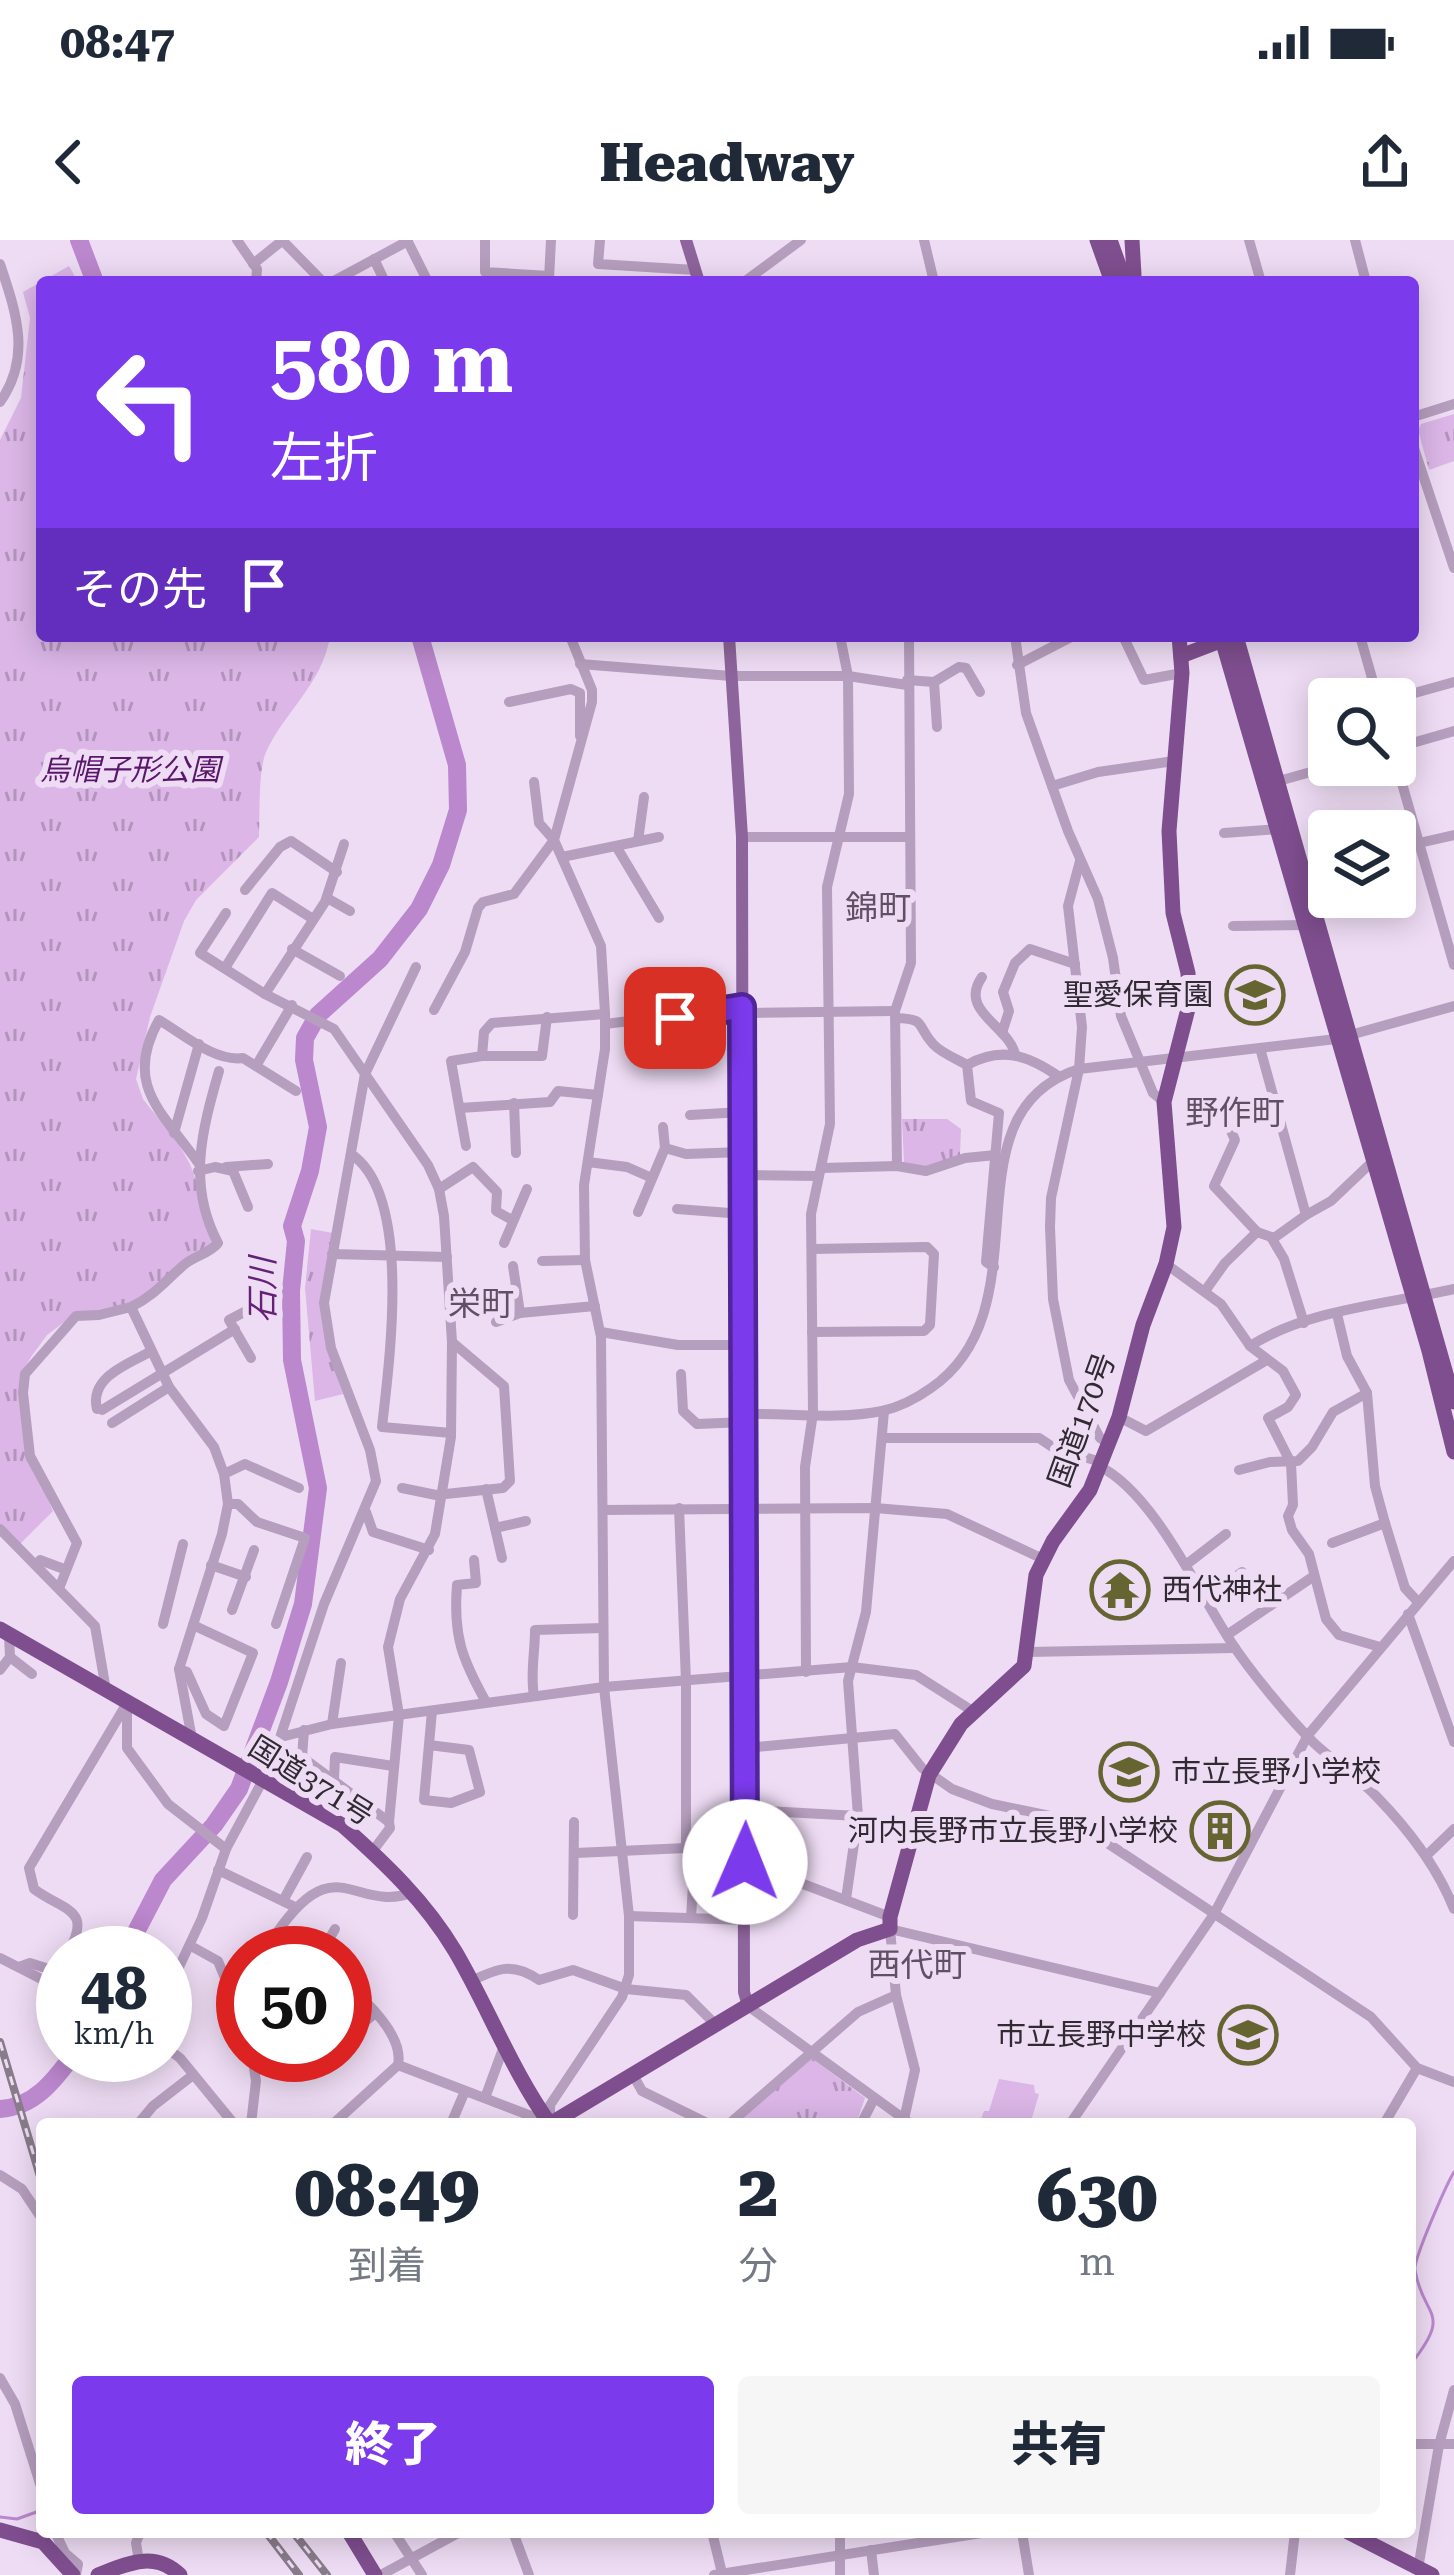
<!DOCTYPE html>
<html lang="ja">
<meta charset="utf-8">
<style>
body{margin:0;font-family:"Roboto Serif","Noto Sans JP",serif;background:#f6f6f7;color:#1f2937;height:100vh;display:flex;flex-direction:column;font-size:45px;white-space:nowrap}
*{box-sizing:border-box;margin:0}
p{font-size:39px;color:#747a83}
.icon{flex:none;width:66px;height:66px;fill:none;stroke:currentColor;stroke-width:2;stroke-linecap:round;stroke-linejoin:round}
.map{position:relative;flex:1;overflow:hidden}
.drawer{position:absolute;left:36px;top:1878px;width:1380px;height:420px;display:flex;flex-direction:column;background:#fff;border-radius:12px;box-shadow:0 6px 30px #0003}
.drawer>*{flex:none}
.guide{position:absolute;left:36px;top:36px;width:1383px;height:366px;border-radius:12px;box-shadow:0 6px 30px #0003;background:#7c3aed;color:#fff;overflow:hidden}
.controls{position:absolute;left:1308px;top:438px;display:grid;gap:24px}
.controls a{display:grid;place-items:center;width:108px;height:108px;border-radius:12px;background:#fff;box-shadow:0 6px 30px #0003;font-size:60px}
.speed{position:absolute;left:36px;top:1686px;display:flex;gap:24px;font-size:60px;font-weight:700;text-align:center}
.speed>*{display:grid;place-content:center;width:156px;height:156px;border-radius:50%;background:#fff;box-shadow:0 6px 30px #0003;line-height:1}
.speed small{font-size:30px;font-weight:400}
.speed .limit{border:18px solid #d22;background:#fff;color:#111}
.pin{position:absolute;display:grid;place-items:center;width:102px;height:102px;color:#fff;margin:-51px;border-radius:24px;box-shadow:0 6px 18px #0006}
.me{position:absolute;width:132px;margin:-66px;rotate:1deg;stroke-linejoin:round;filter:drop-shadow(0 0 9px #0008)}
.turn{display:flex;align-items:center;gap:42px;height:252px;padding:0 36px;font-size:54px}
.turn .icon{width:156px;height:156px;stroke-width:2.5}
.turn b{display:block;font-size:84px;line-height:102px}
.then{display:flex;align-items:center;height:114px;padding:0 36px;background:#0003;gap:24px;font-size:45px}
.eta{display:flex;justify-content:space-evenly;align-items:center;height:204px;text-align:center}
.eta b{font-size:72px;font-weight:800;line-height:84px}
.cta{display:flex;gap:24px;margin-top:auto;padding:24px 36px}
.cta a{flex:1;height:138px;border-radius:12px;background:#7c3aed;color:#fff;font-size:48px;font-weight:800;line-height:138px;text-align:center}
.cta a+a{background:#f6f6f7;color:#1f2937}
.status{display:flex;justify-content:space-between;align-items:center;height:84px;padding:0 60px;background:#fff;direction:ltr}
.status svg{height:33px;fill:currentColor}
header{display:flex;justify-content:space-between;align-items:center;height:156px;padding:0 36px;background:#fff;font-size:54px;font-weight:800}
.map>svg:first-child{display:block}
</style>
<div class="status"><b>08:47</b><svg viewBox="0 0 49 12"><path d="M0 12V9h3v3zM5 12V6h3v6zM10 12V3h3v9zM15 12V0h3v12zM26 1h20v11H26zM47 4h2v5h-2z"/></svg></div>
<header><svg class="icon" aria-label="back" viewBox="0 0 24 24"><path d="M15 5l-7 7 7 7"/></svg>Headway<svg class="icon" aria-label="share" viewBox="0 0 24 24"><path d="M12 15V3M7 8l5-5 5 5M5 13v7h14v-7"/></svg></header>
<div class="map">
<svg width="1454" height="2335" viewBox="0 0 1454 2335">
<defs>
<pattern id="park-tufts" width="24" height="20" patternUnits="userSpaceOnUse" patternTransform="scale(3)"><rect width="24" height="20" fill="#dbb6e7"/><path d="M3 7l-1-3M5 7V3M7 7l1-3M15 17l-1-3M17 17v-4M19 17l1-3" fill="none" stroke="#b294bc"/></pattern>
</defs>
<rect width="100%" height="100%" fill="#eedcf4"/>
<!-- park -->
<g fill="url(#park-tufts)">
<path d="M69,26l9,16h-36v354h288c-7,47 -45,75 -64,116 -8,20 -6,62 -7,85l-63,63 -12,21 -34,96 -14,62 7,20 35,44 12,21 28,77 -86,64 -57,9 -28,21 -16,22 -8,14 8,88 22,52 -34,34 -19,-21v-1084l21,-42 9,-80 -7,-26z"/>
<polygon points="1454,174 1454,221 1429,230 1418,190 1421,184"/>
<polygon points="902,879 947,879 961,889 960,915 931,928 904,923"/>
<polygon points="311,989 333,993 321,1062 328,1108 343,1154 315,1161 305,1048"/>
<polygon points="810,1817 865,1858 856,1884 736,1884"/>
</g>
<!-- garden -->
<polygon fill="#dbb6e7" points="999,1839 1034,1845 1035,1853 1039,1854 1032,1878 1025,1884 980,1882 984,1871 989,1871"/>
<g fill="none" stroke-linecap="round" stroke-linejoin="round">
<!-- stream -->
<g stroke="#bb87cd" stroke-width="3">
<path d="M1410,2125c44,-55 13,-46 5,-95 -2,-10 32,-87 39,-98"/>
<polyline points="0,2277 17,2279 42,2270"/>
</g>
<!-- river -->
<g stroke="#bb87cd" stroke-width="18">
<polyline points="79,0 95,42"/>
<polyline points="125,1713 163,1640 214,1585 239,1549 279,1442 303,1364 318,1248 292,1120 291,1051 296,1001 292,986 310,931 318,887 304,820 305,798 318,775 380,719 419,669 441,625 458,570 457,525 420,396"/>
<path d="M0,1869c34,-2 54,-28 73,-54"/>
</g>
<!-- minor -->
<g stroke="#b69ebe" stroke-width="10">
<polyline points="237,0 257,29 256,42"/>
<polyline points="282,0 323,42"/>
<polyline points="407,0 428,42"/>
<polyline points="485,0 485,32 549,36"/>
<polyline points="600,0 598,24 695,30"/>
<polyline points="924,0 934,42"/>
<polyline points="1249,0 1261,42"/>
<polyline points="1355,0 1366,42"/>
<polyline points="374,19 385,42"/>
<path d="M0,24c16,48 32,93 0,138"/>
<polyline points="253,24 283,0"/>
<polyline points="549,39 551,0"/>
<polyline points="332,42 408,1"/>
<polyline points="744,42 801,0"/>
<polyline points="1413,177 1454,164"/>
<polyline points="1413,205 1454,328"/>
<polyline points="1015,396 1026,473 1068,591 1098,659 1113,718 1121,776 1153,853 1164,862"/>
<polyline points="1123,396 1144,440 1182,433"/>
<polyline points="1360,396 1378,459"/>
<polyline points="580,424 731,436 848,436 907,445"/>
<polyline points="1017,425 1073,396"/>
<polyline points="907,440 934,442 959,427 966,428 980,452"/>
<polyline points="934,442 937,487"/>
<polyline points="1393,459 1454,442"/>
<polyline points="509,462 571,449 580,453 580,496"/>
<polyline points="1395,508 1454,491"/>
<polyline points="1395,519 1454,725"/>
<polyline points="1275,542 1336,525"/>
<polyline points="1052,546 1098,532 1174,521"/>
<polyline points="1224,593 1278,589"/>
<polyline points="742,597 909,597"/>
<polyline points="638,601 644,557"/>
<polyline points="1419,603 1454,595"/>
<polyline points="616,606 659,678"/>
<polyline points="562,617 659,597"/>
<polyline points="1080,621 1068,666 1082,787 1079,829 1051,958 1050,987 1053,1059 1069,1140 1100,1198 1108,1203"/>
<polyline points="245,650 280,607 291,601 337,632"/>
<polyline points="327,658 350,671"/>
<polyline points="226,673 200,713 265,754 334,789 428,925 439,949 444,976 452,1102 451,1197 435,1294 400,1359 388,1407 399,1475 389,1582 302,1517 304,1490"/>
<polyline points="1233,686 1305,685"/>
<polyline points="292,709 340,736"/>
<polyline points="225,728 272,653 313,679"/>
<path d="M982,737c-24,34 26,48 33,77"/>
<polyline points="265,754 325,662 344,604"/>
<polyline points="434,770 465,712 478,668 483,662 514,654 554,600 539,583 534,542"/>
<polyline points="742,773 895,771"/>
<path d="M896,778c31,1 20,7 37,26 8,9 24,15 34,21l4,36 28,12 -13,149 8,5"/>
<polyline points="605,784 742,767"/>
<polyline points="1002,793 1009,771 1003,752 1015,723 1030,709 1075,724"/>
<polyline points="482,816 484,792 492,783 605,774"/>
<path d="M967,825c34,-19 60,-10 91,11"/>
<polyline points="256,826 292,765"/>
<polyline points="1218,861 1235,900 1214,946 1257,992"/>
<polyline points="514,863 516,913"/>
<polyline points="460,868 550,862 558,851 598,855"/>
<polyline points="690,875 742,872"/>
<polyline points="174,893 199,804"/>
<polyline points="466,906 451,821 482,816 542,816 547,777"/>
<polyline points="665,908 686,914 743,912"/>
<path d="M351,914c62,41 38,209 31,273l69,6"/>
<polyline points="588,922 627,927 652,938"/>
<path d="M199,924c-35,-51 -77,-78 -40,-144 24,14 55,42 84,38l53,33"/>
<polyline points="897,926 895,771 911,723 909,396"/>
<polyline points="226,927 268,924"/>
<polyline points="821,928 897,926 926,931 965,918 996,915"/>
<polyline points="198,931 215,927 233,931 248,967"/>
<polyline points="743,935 819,936"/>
<polyline points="439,949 473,927 497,952 496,971 512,980"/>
<polyline points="677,969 743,974"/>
<polyline points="638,972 665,908 663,887"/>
<polyline points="1306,975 1331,961 1372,922"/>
<polyline points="1271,997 1284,1019 1304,1083"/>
<polyline points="504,1003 527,949"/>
<polyline points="812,1009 927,1007 934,1014 930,1085 924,1091 812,1092"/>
<polyline points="332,1014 447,1017"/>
<polyline points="542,1021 585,1020"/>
<path d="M1166,1024l55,40 29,42c58,-37 138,-42 204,-57"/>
<polyline points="513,1026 520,1073"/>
<polyline points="1205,1051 1225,1023 1257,992 1274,998 1306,975 1260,808"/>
<path d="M131,1067c23,-11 35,-27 54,-43 11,-9 24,-10 33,-21 -31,-58 -16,-113 1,-172"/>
<polyline points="250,1069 229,1080 251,1118"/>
<polyline points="1337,1074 1347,1116 1367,1153 1375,1246 1385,1283 1405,1348 1418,1362"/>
<polyline points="496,1082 520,1073 595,1066"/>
<polyline points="601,1092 678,1105 744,1105"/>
<polyline points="1250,1106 1283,1131 1296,1155 1288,1167 1268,1178 1291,1223 1293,1265 1288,1276 1292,1290 1309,1314 1326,1379 1339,1395 1380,1407"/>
<polyline points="681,1134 683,1171 697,1184 745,1182"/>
<path d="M97,1169c-8,-31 30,-45 53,-57"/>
<polyline points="102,1170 235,1089"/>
<path d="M745,1174c45,-1 93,6 137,-3 18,-4 35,-13 49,-23 118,-81 10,-275 148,-319l257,-30 118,-33"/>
<polyline points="1119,1177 1146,1191 1267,1120"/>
<polyline points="112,1183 169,1147"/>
<polyline points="883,1198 1039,1198 1054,1208 1101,1222"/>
<path d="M1099,1226c55,27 99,126 132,176 19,29 57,75 82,100 20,19 44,34 63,54 33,34 61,70 78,113"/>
<polyline points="1239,1230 1270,1222 1298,1221 1312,1207 1333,1172 1367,1153"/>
<polyline points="224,1234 245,1224 299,1248"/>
<polyline points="402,1248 436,1255 503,1248 510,1241 504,1146 452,1102"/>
<polyline points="486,1249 502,1318"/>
<polyline points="228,1264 238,1264 257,1282 305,1298 276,1384"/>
<polyline points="679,1268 686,1441 686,1608"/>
<polyline points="603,1270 875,1268 947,1274 1043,1319"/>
<polyline points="366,1272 373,1292 429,1310"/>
<polyline points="495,1288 526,1281"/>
<polyline points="0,1289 95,1386 106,1450"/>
<polyline points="1332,1303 1385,1283"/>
<polyline points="40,1320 64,1329"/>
<path d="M474,1320l2,23 -19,2c-4,51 5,74 29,117"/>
<polyline points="1187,1324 1226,1294"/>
<polyline points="211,1325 246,1337"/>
<polyline points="60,1346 77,1303 30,1216 23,1153 25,1134 76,1076 99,1075 131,1067 169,1147 214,1207 224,1234 228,1264 222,1294 179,1429 192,1499"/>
<polyline points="1207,1357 1242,1332"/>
<polyline points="232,1370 254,1310"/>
<polyline points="1408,1374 1454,1502"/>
<polyline points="163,1384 183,1304"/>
<polyline points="1227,1395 1314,1336"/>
<polyline points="1028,1412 1235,1408"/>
<polyline points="10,1417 32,1434"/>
<polyline points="179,1429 187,1432 206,1474 224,1486 253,1413 193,1385"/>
<polyline points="0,1430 10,1417 9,1395"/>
<polyline points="806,1432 805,1227 813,1173 811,974 830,884 827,647 849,554 848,436 840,396"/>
<path d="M534,1456c-4,-22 1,-43 1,-66l68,-2"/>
<polyline points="127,1466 127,1508 168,1564 226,1609"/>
<polyline points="332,1484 341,1423"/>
<polyline points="281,1497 332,1484 604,1447 852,1427 916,1435 974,1472"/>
<polyline points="429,1505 469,1510 480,1552 451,1563 424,1560 432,1471"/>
<polyline points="746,1508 895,1494 922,1528 952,1549 992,1564 1074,1581 1371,1777 1417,1828 1454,1842"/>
<polyline points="334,1540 335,1517 393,1526"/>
<polyline points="746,1570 858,1576"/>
<polyline points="372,1612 390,1588 389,1582"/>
<polyline points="576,1613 686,1608 745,1622 890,1677"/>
<polyline points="1427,1615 1454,1589"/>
<polyline points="218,1630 295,1667"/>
<polyline points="284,1659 307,1617"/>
<polyline points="846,1659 858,1576 848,1441 866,1372 884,1171"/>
<polyline points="573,1675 574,1582"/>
<polyline points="629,1676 745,1680"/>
<polyline points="691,1678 695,1611"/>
<polyline points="191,1706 218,1721 243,1782"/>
<path d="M68,1713c25,-45 -3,-41 -34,-64l-5,-21 98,-165"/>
<path d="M296,1713l-20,-19c61,-89 78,-19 138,-42"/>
<polyline points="321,1713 335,1689"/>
<polyline points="0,1718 63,1750"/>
<polyline points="19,1727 30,1723 52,1730 63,1721"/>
<path d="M471,1741c27,-13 42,-19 68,-1l34,-10 53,19 60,6 30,30"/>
<polyline points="165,1757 202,1678 226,1609 271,1525 324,1364 376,1241 370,1210 331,1108 324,1063 365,834 416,727"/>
<polyline points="748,1766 911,1884"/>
<polyline points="345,1799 374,1774"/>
<polyline points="165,1807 180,1818 234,1884"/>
<polyline points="313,1823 324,1815"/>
<polyline points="398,1825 547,1882"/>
<polyline points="632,1833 642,1851 709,1884"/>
<polyline points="485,1858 504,1806"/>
<polyline points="550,1881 550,1865 622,1757 629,1735 629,1676 604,1447 601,1097 585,1020 584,945 605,809 605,774 601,706 554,600 592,462 592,450 570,396"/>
<polyline points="138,1884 153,1866 193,1835"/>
<polyline points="251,1884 256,1841 252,1815"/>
<path d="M333,1884l65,-59c6,-29 -31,-64 -53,-81"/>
<polyline points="451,1884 465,1851"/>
<polyline points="729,1884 858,1772 896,1755"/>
<polyline points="861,1884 874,1859"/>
<polyline points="903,1884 915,1830 896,1755 890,1689 1160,1753"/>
<polyline points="1070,1884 1214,1674 1308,1495 1454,1321"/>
<polyline points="1384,1884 1417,1828"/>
<polyline points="0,1935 22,1949 42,1979"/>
<polyline points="0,2138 15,2164 42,2250"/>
<polyline points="1410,2204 1454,2204"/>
<polyline points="55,2292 65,2313 78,2324 76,2335"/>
<polyline points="394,2292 422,2335"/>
<polyline points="513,2292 529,2335"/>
<polyline points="712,2292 722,2333"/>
<polyline points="840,2292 840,2335"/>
<polyline points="1022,2292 1029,2335"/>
<polyline points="871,2310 874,2335"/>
<polyline points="139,2321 136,2303 140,2292"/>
<polyline points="1418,2329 1439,2205 1454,2150"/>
<polyline points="381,2335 460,2292"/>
<polyline points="714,2335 988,2292"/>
<polyline points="1290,2335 1295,2292"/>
</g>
<!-- major -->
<g stroke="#8e649c" stroke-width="12">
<polyline points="686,0 699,42"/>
<polyline points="729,396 742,597 744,1752 748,1766"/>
</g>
<!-- highway -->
<g stroke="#7f4e8f" stroke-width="15">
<polyline points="1097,0 1112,42"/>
<polyline points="1110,0 1125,42"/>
<polyline points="1130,42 1134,35 1132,0"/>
<polyline points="1221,396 1429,1111 1454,1212"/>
<polyline points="1236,396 1454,1162"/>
<polyline points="1181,416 1228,398"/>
<path d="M0,1389l342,196c43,38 83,76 113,126 33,56 57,120 95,173"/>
<polyline points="550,1884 857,1700 890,1689 890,1677 929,1535 961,1484 1024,1426 1036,1335 1053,1301 1090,1250 1119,1177 1143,1085 1166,1024 1174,987 1164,862 1189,765 1188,733 1173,673 1169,591 1182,433 1179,396"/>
<polyline points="0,2290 43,2302 73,2335"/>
<polyline points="349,2292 375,2335"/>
<polyline points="1348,2292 1432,2335"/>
<path d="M98,2335c29,-11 56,-25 82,0"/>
</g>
<!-- rail casing -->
<g stroke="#887c8b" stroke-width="8">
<g id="rail">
<polyline points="0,1802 42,1943"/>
<polyline points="266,2292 299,2335"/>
<polyline points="293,2292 327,2335"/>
</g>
</g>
<!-- rail -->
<use href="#rail" stroke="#eedcf4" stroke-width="3" stroke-dasharray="9" stroke-linecap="butt"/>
</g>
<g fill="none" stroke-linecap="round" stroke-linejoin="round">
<!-- route casing -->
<g stroke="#51269a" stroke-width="30">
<polyline id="route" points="675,778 742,767 745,1622"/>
</g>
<!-- route -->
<use href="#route" stroke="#7c3aed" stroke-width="21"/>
</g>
<!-- icons -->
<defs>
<g id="school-ring" transform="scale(3)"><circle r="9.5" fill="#eedcf4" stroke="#666532" stroke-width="1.5"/><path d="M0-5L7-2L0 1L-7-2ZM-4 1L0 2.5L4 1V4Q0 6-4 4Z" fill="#666532"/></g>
<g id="temple-ring" transform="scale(3)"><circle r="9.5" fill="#eedcf4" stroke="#666532" stroke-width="1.5"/><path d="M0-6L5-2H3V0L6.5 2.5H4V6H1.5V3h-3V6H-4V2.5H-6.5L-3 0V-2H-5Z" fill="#666532"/></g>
<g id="building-ring" transform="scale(3)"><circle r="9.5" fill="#eedcf4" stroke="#666532" stroke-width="1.5"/><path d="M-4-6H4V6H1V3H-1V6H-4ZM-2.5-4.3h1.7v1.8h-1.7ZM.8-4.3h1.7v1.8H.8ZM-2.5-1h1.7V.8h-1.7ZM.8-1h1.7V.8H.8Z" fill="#666532"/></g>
</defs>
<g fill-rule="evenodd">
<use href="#school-ring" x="1255" y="755"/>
<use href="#temple-ring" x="1120" y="1350"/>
<use href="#school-ring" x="1129" y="1532"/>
<use href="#building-ring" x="1220" y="1591"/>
<use href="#school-ring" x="1248" y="1795"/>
</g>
<g text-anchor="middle" stroke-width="12" stroke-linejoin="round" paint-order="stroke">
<!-- park labels -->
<g font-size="30" font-style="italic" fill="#58176b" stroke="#eedcf4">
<text x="130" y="540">烏帽子形公園</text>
</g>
<!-- poi labels -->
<g font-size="30" fill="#312a33" stroke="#eedcf4" text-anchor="end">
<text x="1213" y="765">聖愛保育園</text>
<text x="1162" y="1360" text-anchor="start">西代神社</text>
<text x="1171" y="1542" text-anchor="start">市立長野小学校</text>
<text x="1178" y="1601">河内長野市立長野小学校</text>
<text x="1206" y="1805">市立長野中学校</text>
</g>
<!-- street labels -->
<g font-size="30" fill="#312a33" stroke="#eedcf4">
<text transform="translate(1082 1180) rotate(-70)" y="10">国道170号</text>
<text transform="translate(311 1541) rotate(32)" y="10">国道371号</text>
</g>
<!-- neighbourhood labels -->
<g font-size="33" fill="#605065" stroke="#eedcf4">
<text x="878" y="679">錦町</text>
<text x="1235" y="884">野作町</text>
<text x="481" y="1075">栄町</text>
<text x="917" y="1736">西代町</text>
</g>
<!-- water labels -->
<g font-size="33" font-style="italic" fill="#632276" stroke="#eedcf4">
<text transform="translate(262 1050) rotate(-90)" y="12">石川</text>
</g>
</g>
</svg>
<div class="controls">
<a><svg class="icon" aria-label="search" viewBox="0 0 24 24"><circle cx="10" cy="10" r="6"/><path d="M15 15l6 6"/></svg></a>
<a><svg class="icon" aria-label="layers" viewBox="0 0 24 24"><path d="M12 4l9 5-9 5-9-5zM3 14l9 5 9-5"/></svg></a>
</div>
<div class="speed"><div>48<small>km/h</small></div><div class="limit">50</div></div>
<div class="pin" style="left:675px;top:778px;background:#d93025"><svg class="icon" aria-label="arrive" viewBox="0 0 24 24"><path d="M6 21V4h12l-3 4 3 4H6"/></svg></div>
<svg class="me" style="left:745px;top:1622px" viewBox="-20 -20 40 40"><circle r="19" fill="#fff"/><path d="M0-13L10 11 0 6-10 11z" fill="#7c3aed"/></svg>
<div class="guide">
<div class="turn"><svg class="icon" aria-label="left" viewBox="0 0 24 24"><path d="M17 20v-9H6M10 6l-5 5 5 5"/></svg><div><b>580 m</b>左折</div></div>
<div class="then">その先<svg class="icon" aria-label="arrive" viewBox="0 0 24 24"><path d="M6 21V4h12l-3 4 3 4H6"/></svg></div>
</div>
<section class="drawer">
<div class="eta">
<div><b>08:49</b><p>到着</p></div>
<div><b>2</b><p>分</p></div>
<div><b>630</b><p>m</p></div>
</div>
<div class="cta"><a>終了</a><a>共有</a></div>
</section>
</div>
